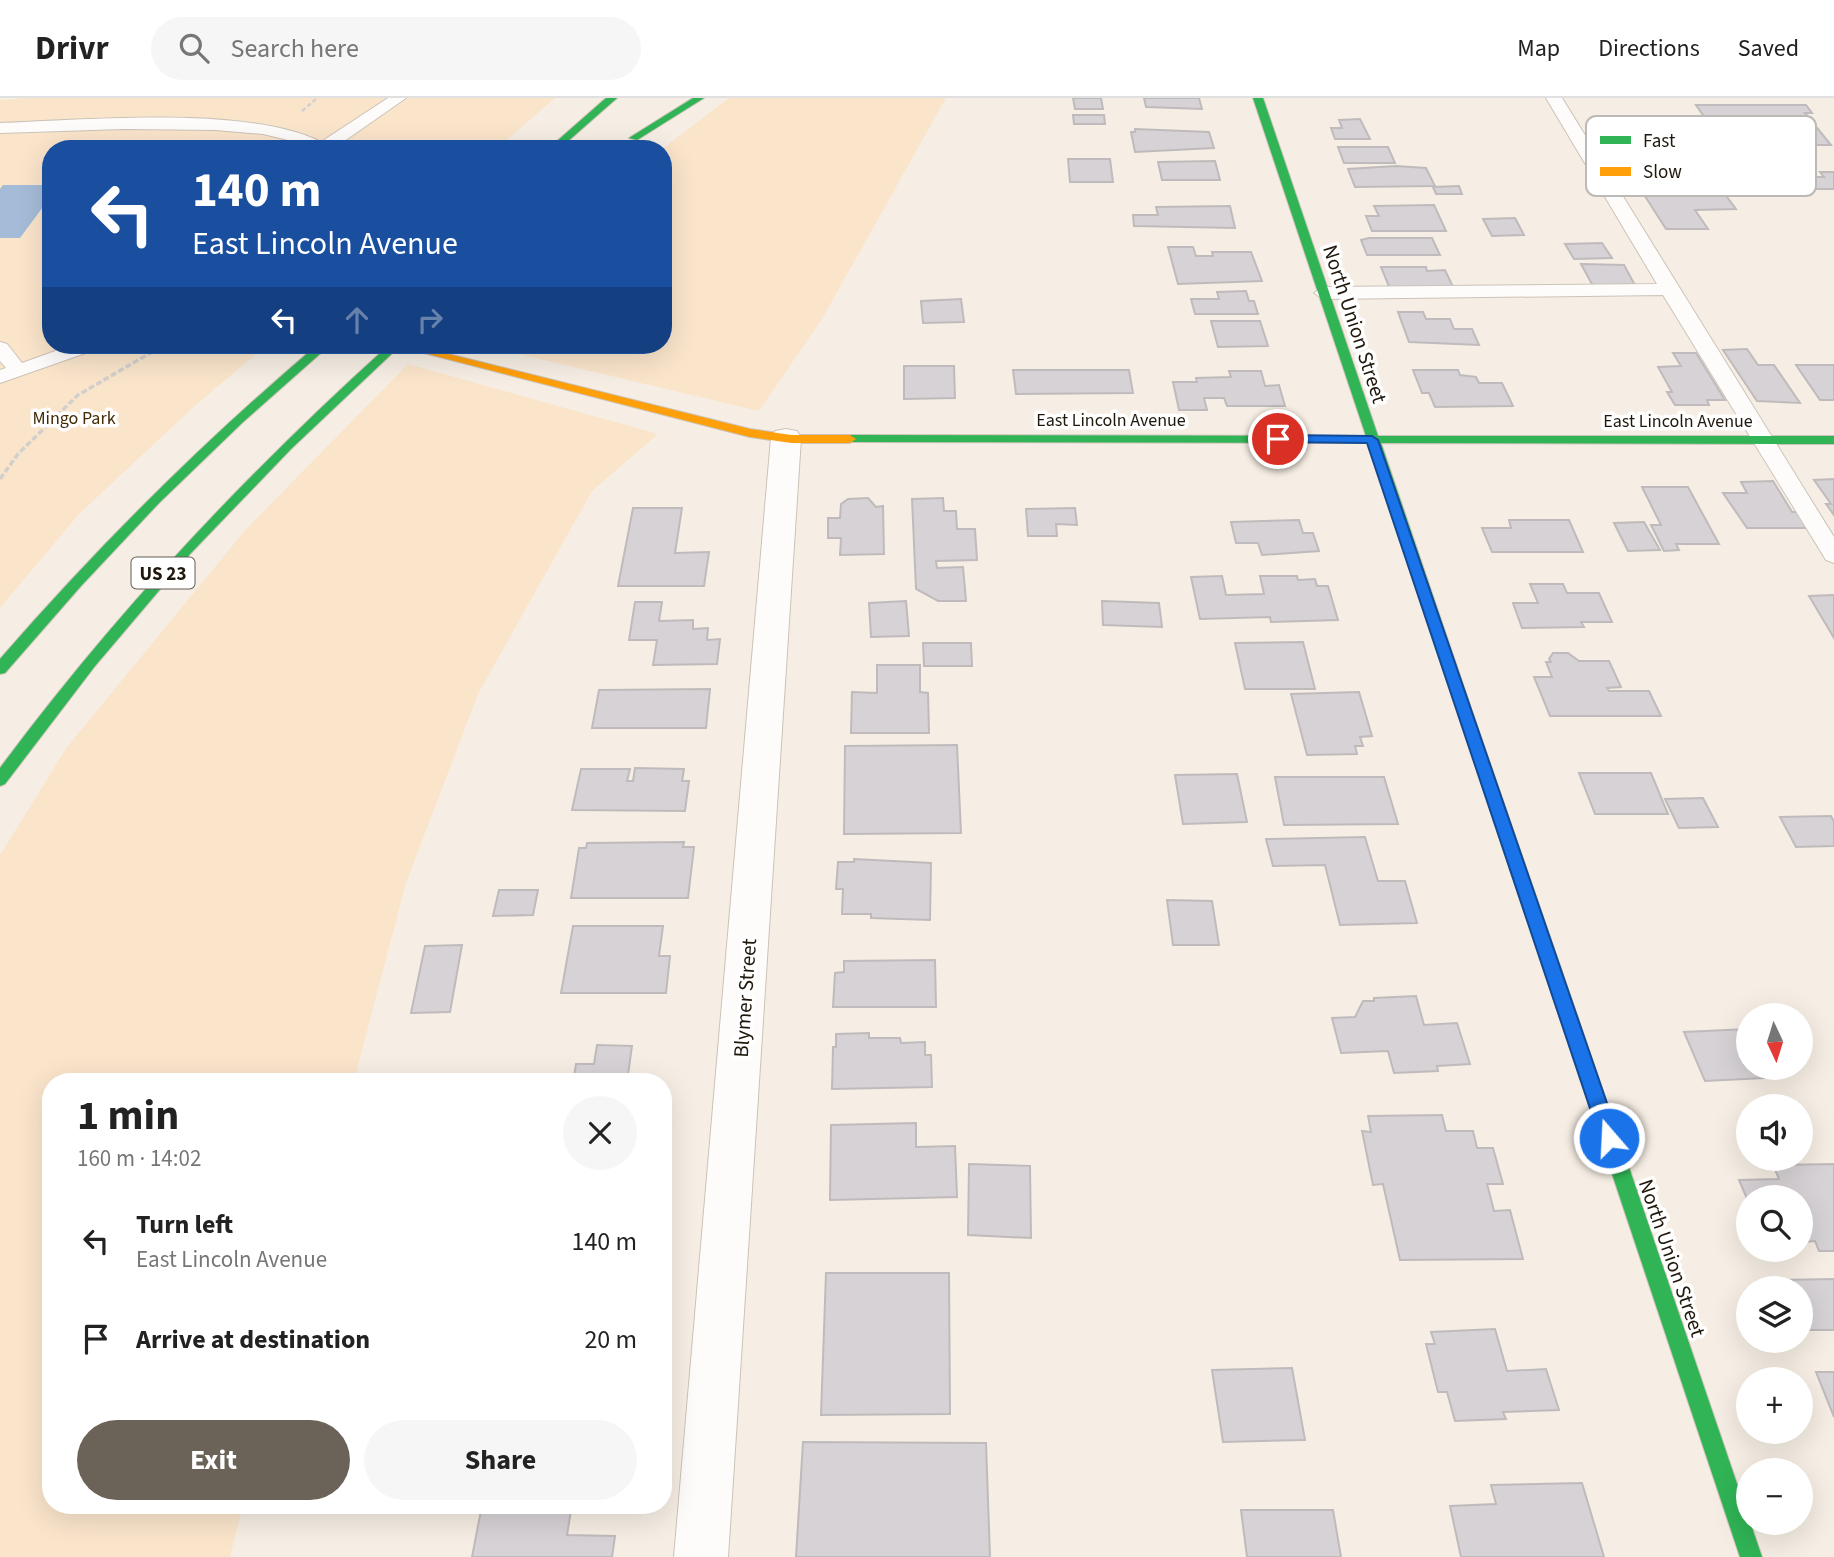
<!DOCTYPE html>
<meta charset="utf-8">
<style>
body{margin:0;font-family:"Source Sans 3",sans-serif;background:#f6f6f6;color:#222;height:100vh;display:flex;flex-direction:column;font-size:26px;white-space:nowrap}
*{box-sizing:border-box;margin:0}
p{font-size:23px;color:#767676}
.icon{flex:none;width:38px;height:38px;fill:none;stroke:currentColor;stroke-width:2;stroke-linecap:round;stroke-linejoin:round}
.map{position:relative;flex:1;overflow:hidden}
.side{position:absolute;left:42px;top:975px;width:630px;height:441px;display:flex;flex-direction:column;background:#fff;border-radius:28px;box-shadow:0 7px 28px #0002}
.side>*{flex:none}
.hud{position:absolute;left:42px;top:42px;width:630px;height:214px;border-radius:28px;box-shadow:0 7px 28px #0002;background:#1a4fa0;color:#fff;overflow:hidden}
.needle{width:46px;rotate:176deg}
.tools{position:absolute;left:1736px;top:905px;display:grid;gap:14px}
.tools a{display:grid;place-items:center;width:77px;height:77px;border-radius:50%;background:#fff;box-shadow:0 7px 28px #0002;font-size:35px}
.pin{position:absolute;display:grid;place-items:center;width:60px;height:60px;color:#fff;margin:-30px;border:4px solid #fff;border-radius:50%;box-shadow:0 2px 7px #0007}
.me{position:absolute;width:77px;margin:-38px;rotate:341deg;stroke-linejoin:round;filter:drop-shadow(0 0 5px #0008)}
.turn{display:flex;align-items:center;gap:24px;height:147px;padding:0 35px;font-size:32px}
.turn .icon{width:91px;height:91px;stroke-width:2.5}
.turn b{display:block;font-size:49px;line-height:60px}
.lanes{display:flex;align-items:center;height:66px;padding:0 35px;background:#0003;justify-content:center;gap:35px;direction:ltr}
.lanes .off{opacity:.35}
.round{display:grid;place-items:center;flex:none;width:74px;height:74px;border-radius:37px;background:#f6f6f6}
.headline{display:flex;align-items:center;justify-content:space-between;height:119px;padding:0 35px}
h1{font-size:42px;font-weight:700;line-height:52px}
.cta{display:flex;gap:14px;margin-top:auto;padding:14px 35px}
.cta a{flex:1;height:80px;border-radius:42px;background:#6b6358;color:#fff;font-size:28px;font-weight:700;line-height:80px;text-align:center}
.cta a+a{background:#f6f6f6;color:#222}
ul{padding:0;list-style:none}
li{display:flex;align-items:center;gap:21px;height:98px;padding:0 35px}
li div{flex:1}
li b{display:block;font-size:26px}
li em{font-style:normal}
header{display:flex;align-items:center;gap:42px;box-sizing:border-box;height:98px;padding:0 35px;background:#fff;border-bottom:2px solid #e0e0e0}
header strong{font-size:33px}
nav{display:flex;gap:38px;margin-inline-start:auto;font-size:24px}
.search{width:490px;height:63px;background:#f6f6f6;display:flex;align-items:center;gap:18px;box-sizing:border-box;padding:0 24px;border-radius:38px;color:#767676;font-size:26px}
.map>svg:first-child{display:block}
</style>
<header>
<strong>Drivr</strong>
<div class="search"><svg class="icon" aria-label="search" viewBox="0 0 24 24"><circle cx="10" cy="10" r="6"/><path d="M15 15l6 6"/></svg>Search here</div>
<nav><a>Map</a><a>Directions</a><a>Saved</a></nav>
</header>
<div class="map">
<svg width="1834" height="1459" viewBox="0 0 1834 1459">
<rect width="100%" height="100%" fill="#f6eee4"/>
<!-- green -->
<g fill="#fae5cb">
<polygon points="26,0 555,0 496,51 51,51 51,247 267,247 198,305 79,416 0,510 0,2"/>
<polygon points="729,0 946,0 822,221 759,313 481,247 663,247 662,51"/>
<polygon points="408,266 658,336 592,393 478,596 406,785 354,983 51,984 51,1407 243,1407 230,1459 0,1459 0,757 67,649 247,430"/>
</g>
<!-- water -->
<polygon fill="#a5bcd8" points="3,87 51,87 51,98 20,140 0,140 0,91"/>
<!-- building -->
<g fill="#d7d2d5" stroke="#bfbbbc" stroke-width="2">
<polygon points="1073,0 1101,0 1103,11 1075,11"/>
<polygon points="1144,0 1199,0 1202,11 1146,9"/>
<polygon points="1696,7 1806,7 1812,15 1805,15 1812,23 1707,23"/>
<polygon points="1073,17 1104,17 1105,26 1074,26"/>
<polygon points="1360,21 1370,41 1335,41 1331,30 1342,30 1339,22"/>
<polygon points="1773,26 1814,26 1831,47 1789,47"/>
<polygon points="1135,31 1209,34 1214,50 1135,54 1131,34 1135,34"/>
<polygon points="1338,49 1388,49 1395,65 1344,65"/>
<polygon points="1068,61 1110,61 1113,84 1070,84"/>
<polygon points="1215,63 1220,82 1162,82 1158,64"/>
<polygon points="1396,68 1426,70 1435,88 1355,89 1348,71"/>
<polygon points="1820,74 1834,74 1834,91 1811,91 1802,79 1824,79"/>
<polygon points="1459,88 1462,96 1436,96 1433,89"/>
<polygon points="1643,95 1724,95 1736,111 1695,112 1708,131 1666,131"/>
<polygon points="1434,107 1446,133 1372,133 1366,118 1379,118 1374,108"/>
<polygon points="1230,108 1235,130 1134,128 1133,117 1158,117 1156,109"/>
<polygon points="1515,120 1524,137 1492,138 1483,121"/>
<polygon points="1369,140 1432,140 1440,157 1367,157 1361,142"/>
<polygon points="1602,145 1612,160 1574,161 1565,146"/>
<polygon points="1168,149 1193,149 1196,158 1213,158 1212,154 1251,154 1262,183 1178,186"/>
<polygon points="1581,166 1624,167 1636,189 1593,188"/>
<polygon points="1381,169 1426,169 1427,173 1445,172 1454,191 1390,191"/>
<polygon points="1246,193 1249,203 1254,203 1258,216 1195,216 1191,201 1219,201 1217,194"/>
<polygon points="961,201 964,224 923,225 921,203"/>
<polygon points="1398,214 1423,214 1426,221 1450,221 1454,231 1472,231 1479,247 1409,244"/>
<polygon points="1211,223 1260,223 1268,248 1218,249"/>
<polygon points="1747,251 1758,267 1774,267 1800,305 1757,303 1723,252"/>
<polygon points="1673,255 1696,255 1725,302 1707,302 1709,307 1675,307 1667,294 1672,294 1658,269 1681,268"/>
<polygon points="1796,267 1834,267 1834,302 1820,302"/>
<polygon points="904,268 954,268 955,300 904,301"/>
<polygon points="1013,272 1129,272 1133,295 1016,296"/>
<polygon points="1413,272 1458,272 1460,277 1476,279 1479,285 1502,285 1513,308 1435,309 1429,295 1422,295"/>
<polygon points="1229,273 1261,273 1265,288 1279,287 1285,308 1227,308 1224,300 1204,300 1207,312 1179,312 1173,284 1197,284 1196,280 1231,279"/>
<polygon points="1834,381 1834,417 1826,406 1831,406 1814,382"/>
<polygon points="1773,383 1792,414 1800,414 1809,430 1747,430 1723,395 1747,395 1741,384"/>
<polygon points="1642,389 1688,389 1719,446 1676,446 1679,452 1664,453 1651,427 1661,427"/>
<polygon points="868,400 876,409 883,408 884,456 840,457 841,440 828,440 828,420 840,420 841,406 848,401"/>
<polygon points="943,400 944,413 956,413 957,431 975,431 977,462 936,463 937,470 963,469 966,503 938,503 916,491 912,401"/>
<polygon points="633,410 682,410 675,455 709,454 704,488 618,488"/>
<polygon points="1075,410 1077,427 1056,426 1057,438 1028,438 1026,411"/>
<polygon points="1299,422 1303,435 1313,435 1319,453 1262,457 1258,445 1236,445 1231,424"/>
<polygon points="1509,422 1569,422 1583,454 1492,454 1482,430 1511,430"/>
<polygon points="1644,424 1660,452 1628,453 1614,425"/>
<polygon points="1222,478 1226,497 1264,496 1260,478 1297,478 1298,482 1315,481 1317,488 1328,488 1338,522 1271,524 1270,519 1200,521 1191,479"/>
<polygon points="1530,486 1563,486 1567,495 1599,495 1612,524 1581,524 1584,529 1522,530 1513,505 1538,505"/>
<polygon points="1834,497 1834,540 1809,498"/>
<polygon points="906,503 909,538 871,539 869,505"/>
<polygon points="1102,503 1159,505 1162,529 1103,527"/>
<polygon points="635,504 662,504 659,523 693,522 693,531 708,530 707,542 720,541 717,566 653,567 657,542 629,542"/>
<polygon points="1303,544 1315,591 1245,591 1235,545"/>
<polygon points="923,545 971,545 972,568 924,568"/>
<polygon points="1553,555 1568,555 1579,563 1609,563 1621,589 1607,590 1609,593 1649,593 1661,618 1550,618 1534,579 1552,579 1546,564 1551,564 1549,561"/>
<polygon points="877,567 920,567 920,594 928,595 929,635 851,635 852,594 877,595"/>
<polygon points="710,591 706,630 592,630 599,592"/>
<polygon points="1359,594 1372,638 1360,639 1363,648 1355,648 1357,656 1307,657 1291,596"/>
<polygon points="957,647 961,735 844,736 845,648"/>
<polygon points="635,670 684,671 682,683 689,683 685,713 572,712 581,671 630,671 627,683 633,683"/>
<polygon points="1579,675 1651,675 1668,716 1595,716"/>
<polygon points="1237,676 1247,724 1183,726 1175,677"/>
<polygon points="1275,679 1384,679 1398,726 1284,727"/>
<polygon points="1703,700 1718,729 1679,730 1665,701"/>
<polygon points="1831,718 1834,724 1834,748 1796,749 1780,719"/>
<polygon points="1365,739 1378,783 1405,783 1417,825 1340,827 1325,767 1273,768 1266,741"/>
<polygon points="684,744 683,749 694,749 688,800 571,800 579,750 586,750 587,745"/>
<polygon points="854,761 931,765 930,822 871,820 871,816 842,816 843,791 836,791 838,764 854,764"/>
<polygon points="499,792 538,792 533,817 493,818"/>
<polygon points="1167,802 1212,803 1219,847 1173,847"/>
<polygon points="573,828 663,828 659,858 670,858 666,895 561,895"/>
<polygon points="462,847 450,914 411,915 425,848"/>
<polygon points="935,862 936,909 833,909 835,875 844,874 844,863"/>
<polygon points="1416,898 1424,927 1457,925 1470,966 1437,968 1438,973 1394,975 1388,953 1341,955 1332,920 1355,919 1363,903 1374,903 1374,900"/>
<polygon points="1748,931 1748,970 1778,970 1783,979 1705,983 1684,934"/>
<polygon points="869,935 869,940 900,940 901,945 925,944 925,957 931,957 932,989 832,991 833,949 836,949 836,936"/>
<polygon points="597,947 632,948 627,984 573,984 576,966 594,966"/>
<polygon points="1442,1017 1446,1033 1473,1033 1477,1050 1493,1050 1503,1086 1487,1086 1494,1113 1510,1112 1523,1161 1400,1162 1383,1086 1373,1087 1362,1033 1371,1034 1368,1018"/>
<polygon points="916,1025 916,1049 955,1048 957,1099 830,1102 831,1027"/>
<polygon points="969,1066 1030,1068 1031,1140 968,1137"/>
<polygon points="1834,1066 1834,1153 1819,1153 1815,1143 1804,1144 1801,1135 1801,1099 1748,1099 1748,1103 1739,1082 1779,1081 1773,1067"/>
<polygon points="826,1175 949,1175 950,1316 821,1317"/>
<polygon points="1834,1181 1834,1232 1801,1232 1801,1190 1782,1190 1779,1182"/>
<polygon points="1495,1231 1507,1273 1546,1271 1559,1312 1503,1314 1506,1321 1455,1323 1447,1294 1438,1294 1426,1246 1435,1246 1431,1234"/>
<polygon points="1292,1270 1305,1342 1223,1344 1212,1272"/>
<polygon points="1816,1274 1834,1274 1834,1319"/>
<polygon points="803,1344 986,1345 990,1459 796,1459"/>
<polygon points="1582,1385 1604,1459 1461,1459 1450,1408 1496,1406 1491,1387"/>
<polygon points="482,1407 572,1407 567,1437 615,1438 612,1459 472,1459"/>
<polygon points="1241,1412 1333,1412 1341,1459 1247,1459"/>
</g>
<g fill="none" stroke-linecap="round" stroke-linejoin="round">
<!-- lane casing -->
<g stroke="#cbc3b8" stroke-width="2">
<g id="lane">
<path d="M388,0h18l-73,51h-23l-22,-9 -25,-6 -48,-4 -91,-1 -124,4v-10c85,-3 247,-18 321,19z"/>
<polygon points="1546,0 1562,0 1834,439 1834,465 1826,462 1663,197 1323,201 1314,195 1323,189 1657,186"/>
<polygon points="0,244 7,246 22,265 72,247 100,247 97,251 0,285 0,272 6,270 0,263"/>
</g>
</g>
<!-- street casing -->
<g stroke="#cbc3b8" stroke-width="2">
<polygon id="street" points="786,331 797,333 801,340 728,1459 674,1459 771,340 775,333"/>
</g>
<!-- fast casing -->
<g stroke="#cbc3b8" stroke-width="2">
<g id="fast">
<polygon points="606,0 617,0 559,51 548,51"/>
<polygon points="693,0 704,0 637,42 629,40"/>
<polygon points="1253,0 1263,0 1378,338 1834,338 1834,346 1381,345 1474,619 1467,625 1460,619 1368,345 846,344 846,338 850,337 1366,338"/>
<path d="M317,247h13l-88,78 -83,80 -78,83 -76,87 -5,1v-15c98,-113 203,-217 317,-314z"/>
<path d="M389,247h12l-110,104 -101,105 -95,112 -90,118 -5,2v-18c115,-155 245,-293 389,-423z"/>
<polygon points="1569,912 1575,914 1578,920 1762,1459 1740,1459 1560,920 1563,914"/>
</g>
</g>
<!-- slow casing -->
<g stroke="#cbc3b8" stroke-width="2">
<g id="slow">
<polygon points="393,247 412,247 750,331 791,337 850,337 856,341 850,345 791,345 750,339"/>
<polygon points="1467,613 1474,619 1578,920 1575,926 1569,928 1563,926 1560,920 1460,619"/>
</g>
</g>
<!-- path-far1 -->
<g stroke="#d3cfcc" stroke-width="2.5" stroke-dasharray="4.5 2.5" stroke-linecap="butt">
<polyline points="302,13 317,0"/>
<polyline points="149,256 165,247"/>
</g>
<!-- path -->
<polyline stroke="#d3cfcc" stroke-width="3.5" stroke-dasharray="6 2.5" stroke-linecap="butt" points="0,381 18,356 78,297 152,254"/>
<!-- lane -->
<use href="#lane" fill="#fefcfb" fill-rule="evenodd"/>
<!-- street -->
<use href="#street" fill="#fefcfb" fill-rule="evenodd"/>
<!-- fast -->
<use href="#fast" fill="#30b455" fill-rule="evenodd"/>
<!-- slow -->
<use href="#slow" fill="#ff9f0a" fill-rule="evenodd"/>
</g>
<!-- route -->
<polygon fill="#1a73e8" stroke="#114b97" stroke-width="2" points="1278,337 1372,338 1378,342 1619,1040 1616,1046 1609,1049 1603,1046 1600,1040 1367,345 1273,344 1273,338"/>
<g text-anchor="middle" stroke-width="7" stroke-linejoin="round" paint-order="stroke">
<!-- far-park labels -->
<g font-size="18" fill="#432a02" stroke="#fff">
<text x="74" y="326">Mingo Park</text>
</g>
<!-- far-street labels -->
<g font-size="18" fill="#20180c" stroke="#fff">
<text x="1111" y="328">East Lincoln Avenue</text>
<text x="1678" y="329">East Lincoln Avenue</text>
</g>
<!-- shield labels -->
<rect fill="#fff" stroke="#635d55" stroke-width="2" x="131.5" y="459.5" width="63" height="31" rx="5"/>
<g font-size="19" font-weight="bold" fill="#20180c">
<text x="163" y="482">US 23</text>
</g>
<!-- street labels -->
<g font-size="21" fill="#20180c" stroke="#fff">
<text transform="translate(1355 226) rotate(72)" y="7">North Union Street</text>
<text transform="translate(745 900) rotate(-86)" y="7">Blymer Street</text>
<text transform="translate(1672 1160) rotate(71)" y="7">North Union Street</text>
</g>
</g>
<!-- legend -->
<rect x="1586" y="18" width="230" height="80" rx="10" fill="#fff" stroke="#bcbab6" stroke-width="2"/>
<rect x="1600" y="38" width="31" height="8" fill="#30b455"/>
<rect x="1600" y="69" width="31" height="9" fill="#ff9f0a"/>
<g font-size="19" fill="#20180c">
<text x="1643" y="49">Fast</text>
<text x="1643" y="80">Slow</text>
</g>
</svg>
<div class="tools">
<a><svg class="needle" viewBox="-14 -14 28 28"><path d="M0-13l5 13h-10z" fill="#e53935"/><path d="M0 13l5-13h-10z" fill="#767676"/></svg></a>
<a><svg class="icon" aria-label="sound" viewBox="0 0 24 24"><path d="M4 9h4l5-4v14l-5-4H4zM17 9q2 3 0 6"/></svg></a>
<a><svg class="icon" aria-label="search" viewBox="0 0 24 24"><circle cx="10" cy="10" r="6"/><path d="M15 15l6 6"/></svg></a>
<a><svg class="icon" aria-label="layers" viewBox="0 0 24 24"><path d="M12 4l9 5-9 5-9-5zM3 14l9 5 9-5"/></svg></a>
<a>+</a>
<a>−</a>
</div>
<div class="pin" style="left:1278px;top:341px;background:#d93025"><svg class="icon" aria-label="arrive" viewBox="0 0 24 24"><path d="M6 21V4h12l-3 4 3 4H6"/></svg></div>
<svg class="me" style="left:1609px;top:1040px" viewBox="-20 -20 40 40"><circle r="17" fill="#1a73e8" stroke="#fff" stroke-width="3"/><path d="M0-11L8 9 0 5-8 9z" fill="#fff"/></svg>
<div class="hud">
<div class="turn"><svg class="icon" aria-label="left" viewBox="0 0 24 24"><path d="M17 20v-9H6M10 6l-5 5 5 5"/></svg><div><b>140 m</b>East Lincoln Avenue</div></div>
<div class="lanes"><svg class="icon" aria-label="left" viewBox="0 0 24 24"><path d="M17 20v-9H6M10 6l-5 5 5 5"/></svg><svg class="icon off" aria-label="ahead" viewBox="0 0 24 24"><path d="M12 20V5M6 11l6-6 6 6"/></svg><svg class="icon off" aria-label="right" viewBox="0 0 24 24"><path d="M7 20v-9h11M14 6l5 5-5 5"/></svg></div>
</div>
<section class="side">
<div class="headline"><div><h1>1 min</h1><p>160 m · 14:02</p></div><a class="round"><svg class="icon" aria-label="close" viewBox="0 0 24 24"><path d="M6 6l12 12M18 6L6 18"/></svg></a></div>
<ul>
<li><svg class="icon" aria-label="left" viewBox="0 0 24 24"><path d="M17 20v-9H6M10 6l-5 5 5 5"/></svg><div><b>Turn left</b><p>East Lincoln Avenue</p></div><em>140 m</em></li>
<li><svg class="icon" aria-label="arrive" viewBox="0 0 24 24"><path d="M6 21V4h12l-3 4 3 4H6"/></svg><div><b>Arrive at destination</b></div><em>20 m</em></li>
</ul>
<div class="cta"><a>Exit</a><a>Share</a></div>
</section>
</div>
